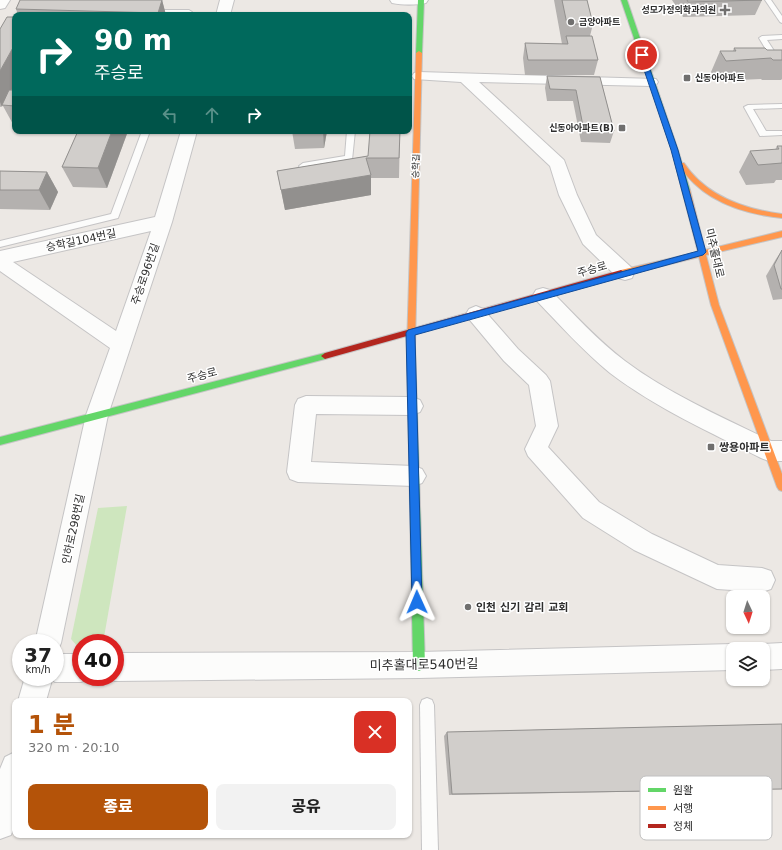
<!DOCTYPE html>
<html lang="ko">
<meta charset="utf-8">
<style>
body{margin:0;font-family:"DejaVu Sans","Noto Sans KR",sans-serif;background:#f2f2f2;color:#222;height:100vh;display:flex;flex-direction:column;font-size:15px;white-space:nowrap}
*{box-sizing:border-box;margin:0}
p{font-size:13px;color:#767676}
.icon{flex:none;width:22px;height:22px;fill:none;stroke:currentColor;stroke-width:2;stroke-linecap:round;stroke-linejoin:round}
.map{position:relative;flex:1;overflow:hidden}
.panel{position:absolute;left:12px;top:698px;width:400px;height:140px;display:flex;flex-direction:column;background:#fff;border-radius:8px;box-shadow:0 1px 3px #0004}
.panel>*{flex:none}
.banner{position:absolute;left:12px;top:12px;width:400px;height:122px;border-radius:8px;box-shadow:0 1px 3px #0004;background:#00695c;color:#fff;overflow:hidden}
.needle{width:26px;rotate:176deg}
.buttons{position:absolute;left:726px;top:590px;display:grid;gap:8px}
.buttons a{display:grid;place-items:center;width:44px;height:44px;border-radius:8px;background:#fff;box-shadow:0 1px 3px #0004;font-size:20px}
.speed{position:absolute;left:12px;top:634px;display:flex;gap:8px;font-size:20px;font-weight:700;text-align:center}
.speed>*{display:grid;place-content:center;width:52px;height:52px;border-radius:50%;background:#fff;box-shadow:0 1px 3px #0004;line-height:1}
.speed small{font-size:10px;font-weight:400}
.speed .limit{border:6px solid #d22;background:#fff;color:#111}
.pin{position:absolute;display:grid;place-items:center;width:34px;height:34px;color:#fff;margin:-17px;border:2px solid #fff;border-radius:50%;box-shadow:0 1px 4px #0007}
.me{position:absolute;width:44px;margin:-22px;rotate:359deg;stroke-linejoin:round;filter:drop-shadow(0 0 3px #0008)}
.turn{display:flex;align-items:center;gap:14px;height:84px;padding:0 16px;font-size:18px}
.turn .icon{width:52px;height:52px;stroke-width:2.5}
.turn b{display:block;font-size:28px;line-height:34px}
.lanes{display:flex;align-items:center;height:38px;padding:0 16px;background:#0003;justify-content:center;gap:20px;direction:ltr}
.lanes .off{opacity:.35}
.round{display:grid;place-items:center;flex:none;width:42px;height:42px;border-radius:8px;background:#f2f2f2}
.summary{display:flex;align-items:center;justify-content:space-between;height:68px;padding:0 16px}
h1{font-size:24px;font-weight:800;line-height:30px;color:#b45309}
.primary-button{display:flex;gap:8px;margin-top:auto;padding:8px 16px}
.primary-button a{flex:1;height:46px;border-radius:8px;background:#b45309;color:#fff;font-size:16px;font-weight:800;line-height:46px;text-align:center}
.primary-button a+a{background:#f2f2f2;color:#222}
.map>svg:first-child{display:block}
</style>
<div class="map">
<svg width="782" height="850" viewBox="0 0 782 850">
<rect width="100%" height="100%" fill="#ece8e4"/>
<!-- green -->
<polygon fill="#cee6be" points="127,506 103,643 81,643 81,645 77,646 71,639 98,508"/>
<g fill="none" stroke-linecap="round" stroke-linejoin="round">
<!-- lane casing -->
<g stroke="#c5c4c5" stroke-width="2">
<g id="lane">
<polygon points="765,0 771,0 782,16 782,23 780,22"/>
<polygon points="151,10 189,10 192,12 191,15 149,13 149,11"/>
<polygon points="782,35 782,39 767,40 782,63 782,71 779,71 759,38 762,36"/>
<polygon points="782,104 782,108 753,109 766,131 782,131 782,135 760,136 744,107 748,105"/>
<polygon points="142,131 150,131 118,218 0,247 0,241 111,214"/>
<polygon points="347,131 355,131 352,160 303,169 300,168 299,166 303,163 345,156"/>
<polygon points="427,698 432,700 434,705 438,850 422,850 420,705 422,700"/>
</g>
</g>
<!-- street casing -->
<g stroke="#c5c4c5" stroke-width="2">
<g id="street">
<polygon points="0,0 10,0 5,8 0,9"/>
<polygon points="220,0 234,0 230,15 216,15"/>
<path d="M390,0h38l-2,3c-10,2 -24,2 -34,0z"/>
<polygon points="419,72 656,79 658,82 656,85 651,86 479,82 564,160 577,195 596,235 632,268 634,273 632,278 625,280 618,278 583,244 559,195 550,166 461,82 414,79 412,76 414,73"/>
<path d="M181,131h16l-25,91 -64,193 -47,228 -4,9 -2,1v-10h-20l51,-228 24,-67 -110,-77v-20l155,-34zM151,231l-35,100 -103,-69z"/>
<path d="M543,288l7,2c24,24 47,50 75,71 44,33 97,56 146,80h11v20h-13l-8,-3c-51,-26 -105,-50 -151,-85 -27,-22 -50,-48 -74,-73l-3,-5 3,-5z"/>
<polygon points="476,306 483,309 518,349 546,375 550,381 558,426 548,447 599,502 652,534 718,565 762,568 771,571 775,580 771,589 762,592 717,589 634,550 583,518 528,456 525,449 536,426 529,385 504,361 469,319 466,314 469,309"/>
<polygon points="306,396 412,397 420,400 423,406 420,412 412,415 316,414 311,462 414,466 422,469 426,476 422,483 414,486 298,482 290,479 287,472 295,405 298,399"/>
<polygon points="782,643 782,669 763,670 763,649 753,649 754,648 763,644"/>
<polygon points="733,644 743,649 733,649 733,670 419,678 115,681 107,677 115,677 115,653 419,652"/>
<polygon points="55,654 81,654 81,677 91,678 81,682 55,682 52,680 46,701 18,701 25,677 55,677"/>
<polygon points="15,752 15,824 11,835 0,839 0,769 5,757"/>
</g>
</g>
<!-- fast casing -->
<g stroke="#c5c4c5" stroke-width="2">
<g id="fast">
<polygon points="418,0 424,0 422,53 419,55 416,53"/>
<polygon points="621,0 627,0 678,150 690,190 688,192 686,192 682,190 672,150"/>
<polygon points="411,343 415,346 425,665 423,669 419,671 415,669 413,665 407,346"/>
<polygon points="325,353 329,356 325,359 0,445 0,437"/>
</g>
</g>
<!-- slow casing -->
<g stroke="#c5c4c5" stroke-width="2">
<g id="slow">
<polygon points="419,51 422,53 415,346 411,349 407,346 416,53"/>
<path d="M680,163h4c22,33 60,46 98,51v4c-40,-4 -81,-18 -103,-53z"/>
<polygon points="684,188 686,188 690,190 705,250 782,231 782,237 706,255 719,305 782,474 782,491 779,490 777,487 711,305 699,257 621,276 617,273 621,270 698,252 682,190"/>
</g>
</g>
<!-- jam casing -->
<g stroke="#c5c4c5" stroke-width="2">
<polygon id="jam" points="621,270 625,273 624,275 325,359 321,356 325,353"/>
</g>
<!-- lane -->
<use href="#lane" fill="#fcfcfb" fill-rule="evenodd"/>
<!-- street -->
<use href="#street" fill="#fcfcfb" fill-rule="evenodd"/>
<!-- fast -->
<use href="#fast" fill="#63d668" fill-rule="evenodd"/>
<!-- slow -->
<use href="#slow" fill="#ff974d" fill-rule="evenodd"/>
<!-- jam -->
<use href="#jam" fill="#b3261e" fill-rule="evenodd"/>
</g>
<!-- wall -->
<g fill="#b4b1af">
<polygon points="162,0 166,15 18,15 16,9"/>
<polygon points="554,0 587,0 593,24 590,36 598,60 594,75 525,75 523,58 525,43 562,44"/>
<polygon points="672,0 762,0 755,15 683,17"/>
<polygon points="0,29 11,90 15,90 15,126 14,126 3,106 0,107"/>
<polygon points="734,48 767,50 782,50 782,79 781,80 762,80 761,79 717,81 711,72 720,51 733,51"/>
<polygon points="547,76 600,77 614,131 610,143 581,142 573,101 547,101 545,88"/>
<polygon points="78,131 128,131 107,188 73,187 62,167"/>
<polygon points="292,131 327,131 324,148 295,149"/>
<polygon points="400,131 399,178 371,178 371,195 285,210 277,171 368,156"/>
<polygon points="777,146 782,146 782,180 776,180 774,183 746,185 739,172 750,151 775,150"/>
<polygon points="0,171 47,172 58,192 50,210 0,209"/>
<polygon points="782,250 782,299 773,300 766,276 776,259"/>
<polygon points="782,724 782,789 449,795 444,736 447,732"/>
</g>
<!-- shaded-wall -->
<g fill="#92908e">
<polygon points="162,0 166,15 158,15 158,13"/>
<polygon points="15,44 15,84 3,105 2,105 2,107 0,102 0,71"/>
<polygon points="112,131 128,131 107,188 98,168"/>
<polygon points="323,131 327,131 324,148"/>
<polygon points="47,172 58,192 50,210 39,190"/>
<polygon points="371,175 371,195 285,210 281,190"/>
</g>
<!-- building -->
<g fill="#d1cecb" stroke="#92908e">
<polygon points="20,0 162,0 158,13 16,9"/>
<polygon points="562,0 587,0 593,24 567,24"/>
<polygon points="687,0 762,0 688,2"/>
<polygon points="7,17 15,17 15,44 0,71 0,29"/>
<polygon points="566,36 592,36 598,60 528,60 525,43 568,44"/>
<polygon points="734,48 765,48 767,50 782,50 782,60 773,60 771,58 726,61 720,51 736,51"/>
<polygon points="547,76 600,77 614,131 584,131 576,90 550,89"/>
<polygon points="9,90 15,90 15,106 2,105"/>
<polygon points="78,131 112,131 98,168 62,167"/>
<polygon points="370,131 400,131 399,158 366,158 371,175 281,190 277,171 368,156"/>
<polygon points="777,146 782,146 782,163 758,165 750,151 779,149"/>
<polygon points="0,171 47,172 39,190 0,190"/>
<polygon points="782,250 782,289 781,289 774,265"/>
<polygon points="782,724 782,789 452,794 447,732"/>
</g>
<!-- route -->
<polygon fill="#1a73e8" stroke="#114b97" points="640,53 645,55 678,150 706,252 703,255 415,335 422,602 421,605 417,607 413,605 412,602 406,333 408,330 698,251 671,150 639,55"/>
<!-- markers -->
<g fill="#706f6e" stroke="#fff" stroke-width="1.5">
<path d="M723 4h4v4h4v4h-4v4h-4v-4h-4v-4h4z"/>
<circle cx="571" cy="22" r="4"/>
<rect x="683" y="74" width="8" height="8" rx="2"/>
<rect x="618" y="124" width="8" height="8" rx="2"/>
<rect x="707" y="443" width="8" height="8" rx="2"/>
<circle cx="468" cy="607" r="4"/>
</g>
<g text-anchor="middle" stroke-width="3" stroke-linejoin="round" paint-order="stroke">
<!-- far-poi labels -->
<g font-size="9" font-weight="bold" fill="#2e2e2e" stroke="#fff" text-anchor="end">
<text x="716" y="13">성모가정의학과의원</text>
<text x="579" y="25" text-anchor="start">금양아파트</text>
<text x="695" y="81" text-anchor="start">신동아아파트</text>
<text x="614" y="131">신동아아파트(B)</text>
</g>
<!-- far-street labels -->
<g font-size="9" fill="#2e2e2e" stroke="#fff">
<text transform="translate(416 166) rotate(-88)" y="3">승학길</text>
</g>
<!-- street labels -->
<g font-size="11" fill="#2e2e2e" stroke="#fff">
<text transform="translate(81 240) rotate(-12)" y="4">승학길104번길</text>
<text transform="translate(715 253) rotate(77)" y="4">미추홀대로</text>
<text transform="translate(592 269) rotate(-16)" y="4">주승로</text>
<text transform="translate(145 274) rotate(-71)" y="4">주승로96번길</text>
<text transform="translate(202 375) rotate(-15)" y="4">주승로</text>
<text transform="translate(73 529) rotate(-78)" y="4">인하로298번길</text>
</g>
<!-- poi labels -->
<g font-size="11" font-weight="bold" fill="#2e2e2e" stroke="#fff" text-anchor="start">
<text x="719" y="451">쌍용아파트</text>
<text x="476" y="611">인천 신기 감리 교회</text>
</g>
<!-- near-street labels -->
<g font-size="13" fill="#2e2e2e" stroke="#fff">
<text transform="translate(424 664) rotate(-1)" y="5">미추홀대로540번길</text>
</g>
</g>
<!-- legend -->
<rect x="640" y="776" width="132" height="64" rx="6" fill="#fff" stroke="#c0c0c0" stroke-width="1"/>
<rect x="648" y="788" width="18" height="4" fill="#63d668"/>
<rect x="648" y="806" width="18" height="4" fill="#ff974d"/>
<rect x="648" y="824" width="18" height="4" fill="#b3261e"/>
<g font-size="11" fill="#2e2e2e">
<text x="673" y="794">원활</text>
<text x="673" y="812">서행</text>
<text x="673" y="830">정체</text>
</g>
</svg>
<div class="buttons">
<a><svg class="needle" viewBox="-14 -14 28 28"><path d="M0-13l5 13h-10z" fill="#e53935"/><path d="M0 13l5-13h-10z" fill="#767676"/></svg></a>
<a><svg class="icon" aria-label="layers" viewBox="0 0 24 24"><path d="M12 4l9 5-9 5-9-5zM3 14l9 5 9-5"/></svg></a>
</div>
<div class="speed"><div>37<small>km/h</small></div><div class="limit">40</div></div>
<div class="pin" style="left:642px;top:55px;background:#d93025"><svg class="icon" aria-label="arrive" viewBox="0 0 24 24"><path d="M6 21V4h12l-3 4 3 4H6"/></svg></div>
<svg class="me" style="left:417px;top:602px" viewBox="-20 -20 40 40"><path d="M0-17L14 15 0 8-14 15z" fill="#1a73e8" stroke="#fff" stroke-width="4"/></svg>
<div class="banner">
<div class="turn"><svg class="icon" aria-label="right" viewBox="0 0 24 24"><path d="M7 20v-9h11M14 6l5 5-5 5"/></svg><div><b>90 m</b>주승로</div></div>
<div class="lanes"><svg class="icon off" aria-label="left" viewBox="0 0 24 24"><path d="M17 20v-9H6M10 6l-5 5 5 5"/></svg><svg class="icon off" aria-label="ahead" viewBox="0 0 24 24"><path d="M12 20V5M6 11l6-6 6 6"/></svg><svg class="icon" aria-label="right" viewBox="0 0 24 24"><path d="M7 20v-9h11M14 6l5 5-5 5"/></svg></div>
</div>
<section class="panel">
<div class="summary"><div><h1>1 분</h1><p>320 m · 20:10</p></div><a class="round" style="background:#d93025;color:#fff"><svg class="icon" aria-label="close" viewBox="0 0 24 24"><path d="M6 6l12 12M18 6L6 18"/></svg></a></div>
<div class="primary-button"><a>종료</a><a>공유</a></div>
</section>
</div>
